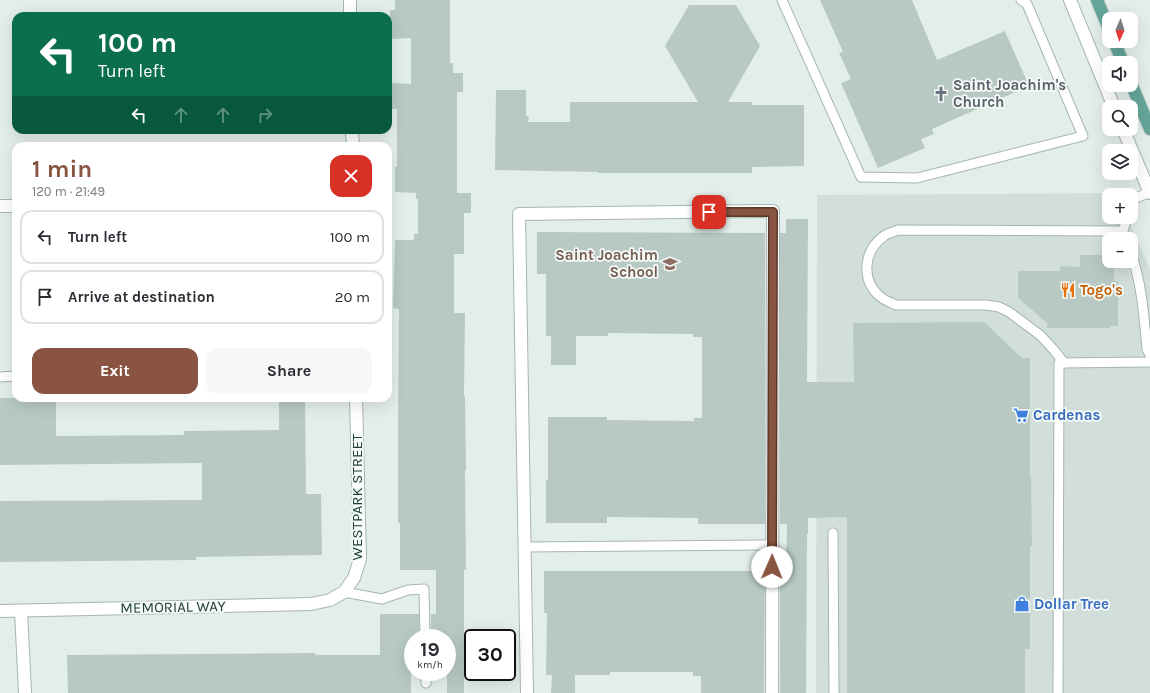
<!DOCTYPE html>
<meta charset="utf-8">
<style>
body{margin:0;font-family:Karla,sans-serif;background:#f7f7f7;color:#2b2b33;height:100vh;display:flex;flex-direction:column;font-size:15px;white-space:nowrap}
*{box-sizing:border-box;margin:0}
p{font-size:13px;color:#7c7c81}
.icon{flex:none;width:22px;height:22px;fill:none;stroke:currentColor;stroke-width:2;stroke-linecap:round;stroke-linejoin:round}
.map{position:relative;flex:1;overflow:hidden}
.side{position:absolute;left:12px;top:142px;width:380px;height:260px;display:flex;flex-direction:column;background:#fff;border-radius:12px;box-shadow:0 4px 16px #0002}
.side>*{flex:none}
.top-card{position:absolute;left:12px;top:12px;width:380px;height:122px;border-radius:12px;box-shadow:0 4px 16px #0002;background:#0b6e4f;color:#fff;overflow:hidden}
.needle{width:26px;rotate:183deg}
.fabs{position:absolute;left:1102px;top:12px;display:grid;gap:8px}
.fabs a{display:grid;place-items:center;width:36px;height:36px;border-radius:8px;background:#fff;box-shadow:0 4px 16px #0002;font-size:20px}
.speed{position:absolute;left:404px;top:629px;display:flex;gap:8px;font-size:20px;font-weight:700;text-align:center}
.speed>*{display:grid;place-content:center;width:52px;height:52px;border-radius:50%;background:#fff;box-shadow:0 4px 16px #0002;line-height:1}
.speed small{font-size:10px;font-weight:400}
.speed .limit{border:2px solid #111;border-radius:6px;background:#fff;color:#111}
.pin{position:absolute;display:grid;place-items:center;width:34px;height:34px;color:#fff;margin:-17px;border-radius:8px;box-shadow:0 2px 6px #0006}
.me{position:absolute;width:44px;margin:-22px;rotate:1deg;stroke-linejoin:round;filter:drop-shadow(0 0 3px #0008)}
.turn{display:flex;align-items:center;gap:14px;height:84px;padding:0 20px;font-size:18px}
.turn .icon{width:52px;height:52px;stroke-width:2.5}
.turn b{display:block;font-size:28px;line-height:34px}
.lanes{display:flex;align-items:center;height:38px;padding:0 20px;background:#0003;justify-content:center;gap:20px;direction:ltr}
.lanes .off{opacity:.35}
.round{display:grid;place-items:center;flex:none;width:42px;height:42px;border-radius:12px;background:#f7f7f7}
.overview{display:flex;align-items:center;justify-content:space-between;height:68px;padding:0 20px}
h1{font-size:24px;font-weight:700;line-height:30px;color:#895441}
.primary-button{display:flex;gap:8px;margin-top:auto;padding:8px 20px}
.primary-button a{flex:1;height:46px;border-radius:12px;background:#895441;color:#fff;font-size:16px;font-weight:700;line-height:46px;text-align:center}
.primary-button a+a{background:#f7f7f7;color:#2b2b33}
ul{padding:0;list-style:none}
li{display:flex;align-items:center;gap:12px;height:54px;margin:0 8px 6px;padding:0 12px;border:2px solid #e1e1e2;border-radius:12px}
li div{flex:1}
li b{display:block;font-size:15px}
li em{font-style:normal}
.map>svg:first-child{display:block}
</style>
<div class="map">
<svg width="1150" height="693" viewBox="0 0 1150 693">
<rect width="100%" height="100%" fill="#e3eeea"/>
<!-- built -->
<path fill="#d1ded9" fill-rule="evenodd" d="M1116,193l1,2h-8v22h18l23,52v424h-334l1,-498zM1109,239h22v22h-22z"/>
<!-- building -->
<g fill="#b8c9c3">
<polygon points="395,0 450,0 450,63 453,63 453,73 463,73 463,92 457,92 457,193 471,193 471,213 464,213 464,254 454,254 454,313 465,313 464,396 465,396 466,470 465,470 466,570 464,570 464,693 447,693 447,638 431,638 431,614 436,614 436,570 400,570 400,523 398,523 398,424 399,309 393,308 395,240 414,240 414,234 418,234 418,199 416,199 416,193 395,192 395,167 397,167 397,109 392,109 392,83 411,84 411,38 390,39 390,10 395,10"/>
<polygon points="820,0 912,0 937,60 1005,31 1029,86 932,129 934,134 921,139 925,148 878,168 841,83 851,79 839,53 843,52"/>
<polygon points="689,5 736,5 760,46 728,102 752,102 752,105 804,105 804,166 752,167 752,173 598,173 598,172 495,170 496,90 526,90 526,116 529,116 528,122 570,122 570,102 698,102 665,46"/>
<polygon points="786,219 808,219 807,382 854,382 853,323 984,322 1022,358 1030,358 1030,478 1031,478 1032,546 1030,546 1030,649 1025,649 1025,693 847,693 847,517 808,518 808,534 807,534 806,693 780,693 780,571 786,571 787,524 780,524 780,233 786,233"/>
<polygon points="537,232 765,233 765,524 698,524 698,518 607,517 607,523 546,523 546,480 548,480 548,417 607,417 607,420 694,421 694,418 702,418 702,337 693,337 693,334 608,333 608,336 576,336 576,365 551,365 551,336 546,336 546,274 537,274"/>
<polygon points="1080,255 1109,255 1109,261 1114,261 1114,281 1118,281 1118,326 1110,326 1110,328 1047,328 1047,323 1018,298 1018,271 1060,271 1060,266 1080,267"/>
<polygon points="0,398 56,398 56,436 184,435 184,431 279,430 279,398 305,398 306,494 321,494 322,555 196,557 196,560 0,562 0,501 202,500 202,463 0,465"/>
<polygon points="544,571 765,571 764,693 701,693 701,676 693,676 693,672 610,672 610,675 575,675 575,693 551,693 552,675 546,675 547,613 544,613"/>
<polygon points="380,614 419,614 419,638 411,638 411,693 68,693 67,655 315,653 315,655 380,655"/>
</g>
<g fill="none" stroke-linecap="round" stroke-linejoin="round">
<!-- lane casing -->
<g stroke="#a5b6b2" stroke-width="11">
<g id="lane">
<polyline points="782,0 861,177 917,178 1083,136 1027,4 1021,0"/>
<polyline points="1131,200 1150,192"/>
<path d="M1131,253c11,31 13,64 16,96l3,6"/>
<path d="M1064,363l-10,-13 -14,-15 -31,-23 -10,-5 -13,-2h-90c-4,-2 -10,-4 -14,-7 -21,-16 -20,-46 2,-62 4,-3 10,-4 14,-6l225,1 4,-14"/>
<polyline points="0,377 16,376"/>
<polyline points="833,533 834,693"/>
<polyline points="524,547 773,545"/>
<polyline points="344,592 382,599 408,590 424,589 425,638"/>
<polyline points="426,672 426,683"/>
<polyline points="1058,693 1059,363 1150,362"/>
</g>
</g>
<!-- street casing -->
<g stroke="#a5b6b2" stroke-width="14">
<g id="street">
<polyline points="350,0 350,16"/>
<polyline points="1070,0 1114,107"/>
<polyline points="1123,129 1150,193"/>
<polyline points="352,130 353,146"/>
<polyline points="0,206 16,206"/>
<polyline points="0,611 311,604 330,600 344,592 354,578 360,559 356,398"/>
<polyline points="21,611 25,693"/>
<polyline points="527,693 519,214 773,211 772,693"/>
</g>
</g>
<!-- primary casing -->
<g stroke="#c1cac8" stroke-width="14">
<g id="primary">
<polyline points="1097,0 1109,29"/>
<polyline points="1114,41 1123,63"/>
<polyline points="1131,83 1150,129"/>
</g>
</g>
<!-- lane -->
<use href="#lane" stroke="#fff" stroke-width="9"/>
<!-- street -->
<use href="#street" stroke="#fff" stroke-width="12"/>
<!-- primary -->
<use href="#primary" stroke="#64a699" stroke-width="12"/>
</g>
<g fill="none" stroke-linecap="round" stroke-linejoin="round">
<!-- route casing -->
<g stroke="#59372a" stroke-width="10">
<polyline id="route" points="709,212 773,212 772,567"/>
</g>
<!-- route -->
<use href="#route" stroke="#895441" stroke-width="7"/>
</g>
<!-- icons -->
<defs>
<g id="church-bare" transform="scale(1.2)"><path d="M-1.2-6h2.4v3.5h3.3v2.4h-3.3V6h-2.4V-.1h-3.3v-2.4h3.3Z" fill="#6b7280" stroke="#f4faf7" stroke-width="2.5" paint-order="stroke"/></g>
<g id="school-bare" transform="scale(1.2)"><path d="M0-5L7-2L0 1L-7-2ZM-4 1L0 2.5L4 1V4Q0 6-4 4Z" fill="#8d6e63" stroke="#f4faf7" stroke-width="2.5" paint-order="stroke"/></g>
<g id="restaurant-bare" transform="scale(1.2)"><path d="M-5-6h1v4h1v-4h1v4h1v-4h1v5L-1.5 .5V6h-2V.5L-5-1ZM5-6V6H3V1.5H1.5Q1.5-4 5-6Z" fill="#e8710a" stroke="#f4faf7" stroke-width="2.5" paint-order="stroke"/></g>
<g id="supermarket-bare" transform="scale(1.2)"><path d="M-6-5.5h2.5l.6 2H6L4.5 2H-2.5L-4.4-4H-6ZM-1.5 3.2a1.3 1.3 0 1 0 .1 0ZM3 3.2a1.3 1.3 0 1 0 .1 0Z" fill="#3f7fe0" stroke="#f4faf7" stroke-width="2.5" paint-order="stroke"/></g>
<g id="shop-bare" transform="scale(1.2)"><path d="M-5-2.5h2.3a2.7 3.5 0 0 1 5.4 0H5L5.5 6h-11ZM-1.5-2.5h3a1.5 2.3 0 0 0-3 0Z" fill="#3f7fe0" stroke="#f4faf7" stroke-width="2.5" paint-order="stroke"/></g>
</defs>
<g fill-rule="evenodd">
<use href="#church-bare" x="941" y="94"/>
<use href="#school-bare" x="670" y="264"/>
<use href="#restaurant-bare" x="1068" y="290"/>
<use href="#supermarket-bare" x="1021" y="415"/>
<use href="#shop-bare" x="1022" y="604"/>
</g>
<g text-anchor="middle" stroke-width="3.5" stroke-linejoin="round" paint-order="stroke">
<!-- worship labels -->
<g font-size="15" font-weight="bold" fill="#5b616d" stroke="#f4faf7" text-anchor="start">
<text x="953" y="90">Saint Joachim's<tspan x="953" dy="17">Church</tspan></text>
</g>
<!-- education labels -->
<g font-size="15" font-weight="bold" fill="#785e54" stroke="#f4faf7" text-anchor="end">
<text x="658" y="260">Saint Joachim<tspan x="658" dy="17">School</tspan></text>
</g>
<!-- food labels -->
<g font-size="15" font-weight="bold" fill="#c56008" stroke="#f4faf7" text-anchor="start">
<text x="1080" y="295">Togo's</text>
</g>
<!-- shop labels -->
<g font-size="15" font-weight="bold" fill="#366cbe" stroke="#f4faf7" text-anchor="start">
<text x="1033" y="420">Cardenas</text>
<text x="1034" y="609">Dollar Tree</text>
</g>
<!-- street labels -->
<g font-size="15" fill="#21403a" stroke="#f4faf7">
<text transform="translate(357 497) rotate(-90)" y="5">WESTPARK STREET</text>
<text transform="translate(173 607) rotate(-1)" y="5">MEMORIAL WAY</text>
</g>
</g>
</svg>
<div class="fabs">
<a><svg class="needle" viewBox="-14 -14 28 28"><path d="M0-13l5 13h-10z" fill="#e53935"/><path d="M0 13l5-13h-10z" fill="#7c7c81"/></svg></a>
<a><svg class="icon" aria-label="sound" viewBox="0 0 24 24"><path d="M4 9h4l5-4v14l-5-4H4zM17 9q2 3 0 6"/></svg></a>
<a><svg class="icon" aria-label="search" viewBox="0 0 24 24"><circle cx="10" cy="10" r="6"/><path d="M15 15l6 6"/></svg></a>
<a><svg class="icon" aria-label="layers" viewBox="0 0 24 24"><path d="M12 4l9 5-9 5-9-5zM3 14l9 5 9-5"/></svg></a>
<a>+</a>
<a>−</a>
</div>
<div class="speed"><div>19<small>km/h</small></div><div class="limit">30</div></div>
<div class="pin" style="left:709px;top:212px;background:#d93025"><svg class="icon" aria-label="arrive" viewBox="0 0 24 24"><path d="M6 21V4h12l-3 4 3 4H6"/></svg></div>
<svg class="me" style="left:772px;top:567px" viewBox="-20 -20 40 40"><circle r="19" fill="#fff"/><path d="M0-13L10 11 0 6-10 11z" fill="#895441"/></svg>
<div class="top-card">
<div class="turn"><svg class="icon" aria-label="left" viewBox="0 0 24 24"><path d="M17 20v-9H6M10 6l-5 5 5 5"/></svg><div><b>100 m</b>Turn left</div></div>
<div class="lanes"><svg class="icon" aria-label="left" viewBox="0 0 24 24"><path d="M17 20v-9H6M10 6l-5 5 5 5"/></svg><svg class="icon off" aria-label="ahead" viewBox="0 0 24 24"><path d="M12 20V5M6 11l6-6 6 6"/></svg><svg class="icon off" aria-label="ahead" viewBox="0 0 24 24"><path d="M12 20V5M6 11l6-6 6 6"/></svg><svg class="icon off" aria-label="right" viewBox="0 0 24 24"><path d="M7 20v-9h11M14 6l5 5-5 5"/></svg></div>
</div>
<section class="side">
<div class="overview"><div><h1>1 min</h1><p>120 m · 21:49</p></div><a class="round" style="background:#d93025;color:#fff"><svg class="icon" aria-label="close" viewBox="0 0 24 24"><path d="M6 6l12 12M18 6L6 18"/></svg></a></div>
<ul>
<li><svg class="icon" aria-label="left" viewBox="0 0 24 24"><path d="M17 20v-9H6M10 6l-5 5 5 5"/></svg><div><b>Turn left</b></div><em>100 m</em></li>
<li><svg class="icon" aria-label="arrive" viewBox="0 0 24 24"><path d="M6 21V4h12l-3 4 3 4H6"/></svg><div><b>Arrive at destination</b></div><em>20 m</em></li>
</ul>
<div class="primary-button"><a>Exit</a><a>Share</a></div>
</section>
</div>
